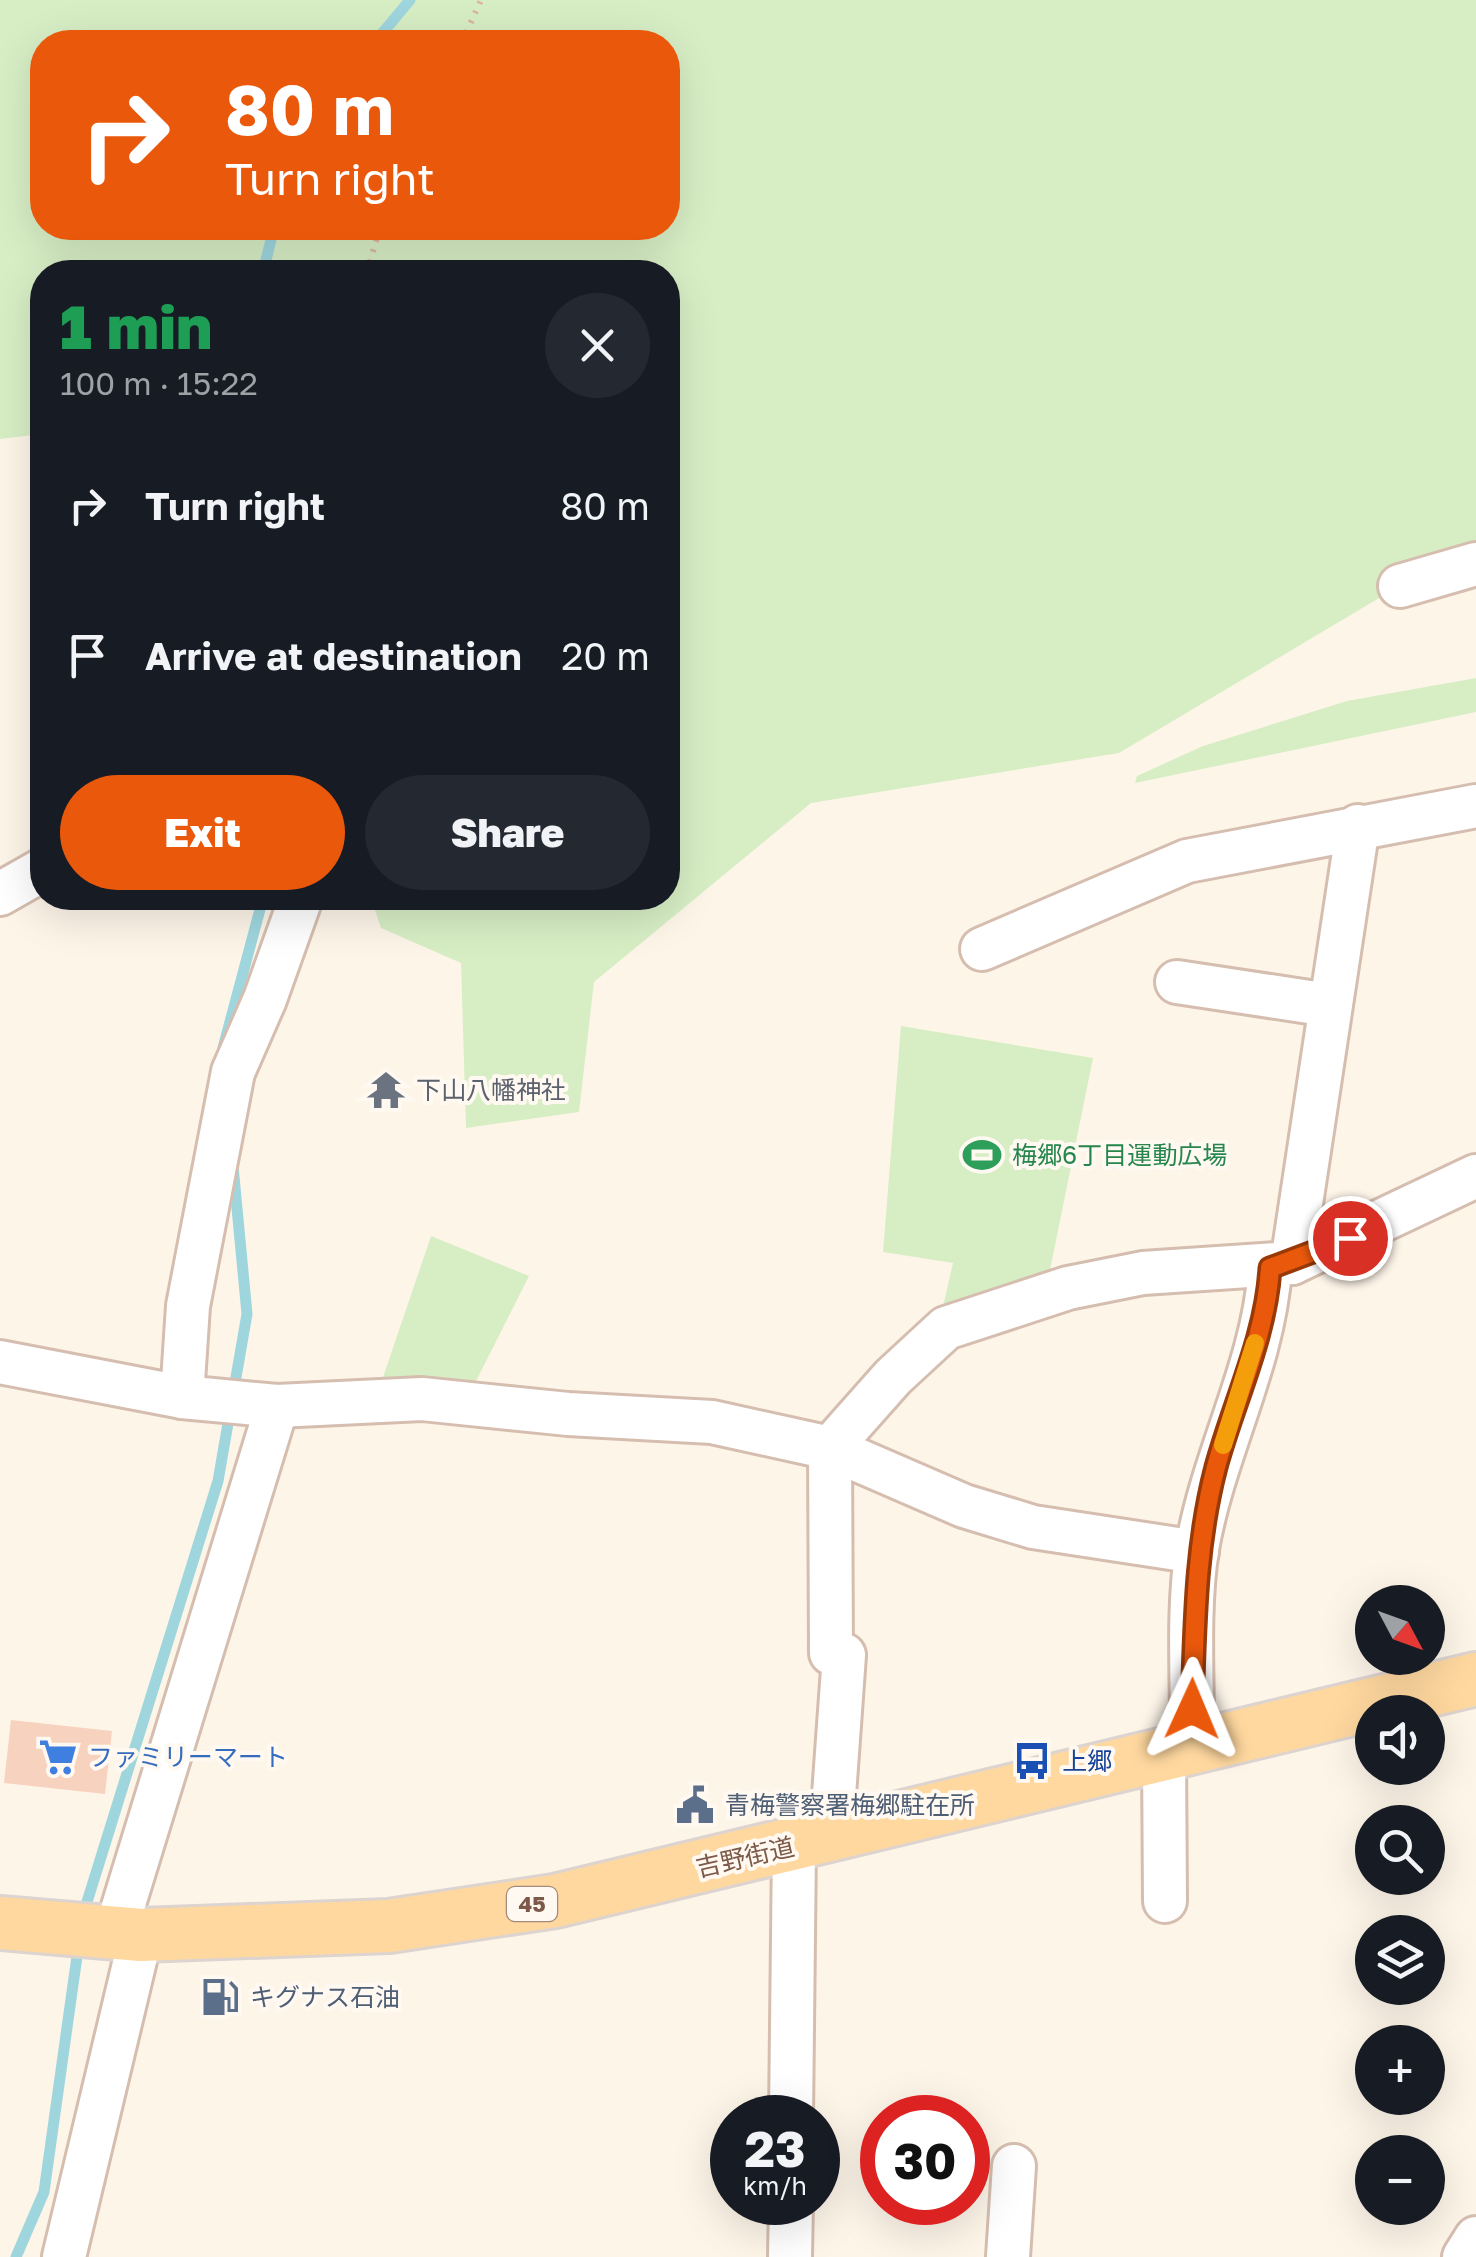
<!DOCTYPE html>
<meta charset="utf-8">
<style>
body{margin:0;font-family:"Golos Text","Noto Sans JP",sans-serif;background:#242831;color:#f1f3f6;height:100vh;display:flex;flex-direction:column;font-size:38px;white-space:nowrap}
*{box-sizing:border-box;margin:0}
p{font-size:32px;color:#9ea1a6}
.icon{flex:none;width:55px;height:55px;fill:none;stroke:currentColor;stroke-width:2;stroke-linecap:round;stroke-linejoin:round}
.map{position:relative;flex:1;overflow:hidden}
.sheet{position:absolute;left:30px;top:260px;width:650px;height:650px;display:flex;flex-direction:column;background:#171b24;border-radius:40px;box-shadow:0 10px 40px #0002}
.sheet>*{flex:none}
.banner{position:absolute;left:30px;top:30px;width:650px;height:210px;border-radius:40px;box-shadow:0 10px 40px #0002;background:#ea580c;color:#fff;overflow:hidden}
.needle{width:65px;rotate:131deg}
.controls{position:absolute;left:1355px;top:1585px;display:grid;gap:20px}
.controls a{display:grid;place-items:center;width:90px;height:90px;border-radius:50%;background:#171b24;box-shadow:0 10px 40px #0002;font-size:50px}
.speed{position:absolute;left:710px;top:2095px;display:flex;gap:20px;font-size:50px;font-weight:700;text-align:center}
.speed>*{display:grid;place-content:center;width:130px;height:130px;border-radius:50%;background:#171b24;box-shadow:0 10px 40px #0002;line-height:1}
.speed small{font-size:25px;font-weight:400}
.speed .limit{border:15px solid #d22;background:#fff;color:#111}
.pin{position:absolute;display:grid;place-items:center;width:85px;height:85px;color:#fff;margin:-42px;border:5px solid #fff;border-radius:50%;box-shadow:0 2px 10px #0007}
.me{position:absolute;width:110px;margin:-55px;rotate:1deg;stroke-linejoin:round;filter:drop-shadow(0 0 8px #0008)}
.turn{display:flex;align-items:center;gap:35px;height:210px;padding:0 30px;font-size:45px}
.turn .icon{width:130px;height:130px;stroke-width:2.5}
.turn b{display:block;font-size:70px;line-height:85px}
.round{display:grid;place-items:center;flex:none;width:105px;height:105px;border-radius:52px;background:#242831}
.headline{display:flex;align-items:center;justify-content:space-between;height:170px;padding:0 30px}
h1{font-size:60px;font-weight:800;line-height:75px;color:#1e9e55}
.primary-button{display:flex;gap:20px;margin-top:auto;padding:20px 30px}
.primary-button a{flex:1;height:115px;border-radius:60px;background:#ea580c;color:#fff;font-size:40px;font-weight:800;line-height:115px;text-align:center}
.primary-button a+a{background:#242831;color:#f1f3f6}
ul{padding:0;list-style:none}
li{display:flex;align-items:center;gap:30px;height:150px;padding:0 30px}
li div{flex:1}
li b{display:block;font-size:38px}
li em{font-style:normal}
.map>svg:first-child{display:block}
</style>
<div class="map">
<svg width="1476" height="2257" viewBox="0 0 1476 2257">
<rect width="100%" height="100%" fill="#fef5e9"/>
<!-- green -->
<g fill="#d7eec5" fill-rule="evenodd">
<path d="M0,0h1476v547h-11l-346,206 -308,50 -217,179 -15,130 -113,16 -5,-165 -80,-35 -10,-30h297v-626h-626v162l-42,5zM42,42h626v186h-626z"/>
<polygon points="1476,678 1476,712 1135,783 1137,776 1203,746 1347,701"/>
<polygon points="901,1026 1093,1058 1049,1275 942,1311 953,1263 883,1252"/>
<polygon points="431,1236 529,1276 469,1395 379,1389"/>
</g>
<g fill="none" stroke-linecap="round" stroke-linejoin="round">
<!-- stream -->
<g stroke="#9fd6de" stroke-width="11">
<polyline points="375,42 410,0"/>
<polyline points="263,272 274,228"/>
<polyline points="223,1048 263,898"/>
<polyline points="82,1918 218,1481 247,1314 233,1166"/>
<polyline points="16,2257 44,2192 79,1942"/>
</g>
</g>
<!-- building -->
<polygon fill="#f7d2be" points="11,1720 112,1731 105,1794 4,1783"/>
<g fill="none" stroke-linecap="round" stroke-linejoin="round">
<!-- minor casing -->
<g stroke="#d5beaf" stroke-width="48">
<g id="minor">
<polyline points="1400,586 1476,564"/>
<polyline points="0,894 42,870"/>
<polyline points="982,949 1187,861 1476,806"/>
<polyline points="1177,982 1329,1005"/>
<polyline points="1292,1263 1358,826"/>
<polyline points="0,1362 182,1397 277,1406 422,1399 568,1414 712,1422 830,1448 964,1506 1033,1527 1197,1552"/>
<polyline points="182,1397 188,1306 233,1072 265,999 301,898"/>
<path d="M1192,1749c1,-64 -5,-138 5,-200 16,-95 67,-185 73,-281"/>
<polyline points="1164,1754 1165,1901"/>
<polyline points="831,1837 844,1655 831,1653 830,1448 893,1377 946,1328 1068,1288 1143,1273 1292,1263 1476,1176"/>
<polyline points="115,1933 277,1406"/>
<polyline points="791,2118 794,1846"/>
<polyline points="64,2257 141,1935"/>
<polyline points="790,2257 791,2202"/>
<polyline points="1008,2257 1014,2166"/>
<polyline points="1464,2257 1476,2238"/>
</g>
</g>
<!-- major casing -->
<g stroke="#ddd4d0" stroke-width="58">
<polyline id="major" points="0,1923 141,1935 389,1926 555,1901 1476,1679"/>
</g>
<!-- path -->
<g stroke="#ddb59f" stroke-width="6" stroke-dasharray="2.5 8" stroke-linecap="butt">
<polyline points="462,42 481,0"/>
<polyline points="367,272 380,228"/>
</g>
<!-- minor -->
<use href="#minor" stroke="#fff" stroke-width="42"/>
<!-- major -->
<use href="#major" stroke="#ffd89f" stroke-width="52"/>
</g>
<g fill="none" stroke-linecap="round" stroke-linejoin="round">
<!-- route casing -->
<g stroke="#983908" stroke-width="25">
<path id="route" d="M1192,1709c3,-83 3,-162 24,-242 18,-66 50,-130 54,-199l80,-30"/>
</g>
<!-- route -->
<use href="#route" stroke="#ea580c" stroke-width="18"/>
<!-- slow -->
<polyline stroke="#f59e0b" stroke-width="18" points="1223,1445 1255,1343"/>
</g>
<!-- icons -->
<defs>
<g id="temple-bare" transform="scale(3)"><path d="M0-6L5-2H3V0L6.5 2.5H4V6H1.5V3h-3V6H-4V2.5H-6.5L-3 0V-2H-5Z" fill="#6b7280" stroke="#fff9f1" stroke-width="2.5" paint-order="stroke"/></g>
<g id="stadium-bare" transform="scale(3)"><path d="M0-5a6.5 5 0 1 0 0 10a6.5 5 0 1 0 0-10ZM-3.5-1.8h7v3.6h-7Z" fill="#2e9e5b" stroke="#fff9f1" stroke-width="2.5" paint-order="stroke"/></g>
<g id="supermarket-bare" transform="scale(3)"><path d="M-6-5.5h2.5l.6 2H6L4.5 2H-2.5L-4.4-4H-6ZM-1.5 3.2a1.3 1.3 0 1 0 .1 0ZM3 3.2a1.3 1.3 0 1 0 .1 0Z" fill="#3f7fe0" stroke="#fff9f1" stroke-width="2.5" paint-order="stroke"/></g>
<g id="bus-bare" transform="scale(3)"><path d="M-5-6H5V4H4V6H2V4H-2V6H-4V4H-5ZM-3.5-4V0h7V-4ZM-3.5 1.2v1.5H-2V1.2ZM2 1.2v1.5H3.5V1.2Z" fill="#1a4fb4" stroke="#fff9f1" stroke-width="2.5" paint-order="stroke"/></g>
<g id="civic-bare" transform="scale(3)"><path d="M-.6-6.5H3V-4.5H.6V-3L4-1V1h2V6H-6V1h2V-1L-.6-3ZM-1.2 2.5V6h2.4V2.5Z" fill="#5c6f8a" stroke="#fff9f1" stroke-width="2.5" paint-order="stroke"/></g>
<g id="fuel-bare" transform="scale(3)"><path d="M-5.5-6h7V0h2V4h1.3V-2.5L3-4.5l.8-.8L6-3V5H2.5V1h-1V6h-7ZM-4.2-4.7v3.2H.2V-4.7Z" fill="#5c6f8a" stroke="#fff9f1" stroke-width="2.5" paint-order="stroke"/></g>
</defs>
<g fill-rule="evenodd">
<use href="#temple-bare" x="386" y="1090"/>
<use href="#stadium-bare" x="982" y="1155"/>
<use href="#supermarket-bare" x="58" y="1757"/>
<use href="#bus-bare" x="1032" y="1761"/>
<use href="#civic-bare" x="695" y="1805"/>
<use href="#fuel-bare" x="220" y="1997"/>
</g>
<g text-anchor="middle" stroke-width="8" stroke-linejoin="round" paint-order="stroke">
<!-- shield labels -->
<rect fill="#fff9f1" stroke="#a3897b" stroke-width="2.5" x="507" y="1887" width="50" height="34" rx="8"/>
<g font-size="22" font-weight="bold" fill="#7c5949">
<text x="532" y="1912">45</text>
</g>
<!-- worship labels -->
<g font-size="25" fill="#5b616d" stroke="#fff9f1" text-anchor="start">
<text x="416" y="1099">下山八幡神社</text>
</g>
<!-- leisure labels -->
<g font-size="25" fill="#27864d" stroke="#fff9f1" text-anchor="start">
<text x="1012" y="1164">梅郷6丁目運動広場</text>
</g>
<!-- shop labels -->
<g font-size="25" fill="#366cbe" stroke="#fff9f1" text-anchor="start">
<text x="88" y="1766">ファミリーマート</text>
</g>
<!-- transit labels -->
<g font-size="25" fill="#164399" stroke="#fff9f1" text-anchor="start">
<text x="1062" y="1770">上郷</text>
</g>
<!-- service labels -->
<g font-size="25" fill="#4e5e75" stroke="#fff9f1" text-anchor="start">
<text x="725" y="1814">青梅警察署梅郷駐在所</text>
<text x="250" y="2006">キグナス石油</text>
</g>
<!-- street labels -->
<g font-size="25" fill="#7c5949" stroke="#fff9f1">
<text transform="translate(745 1857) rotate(-13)" y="9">吉野街道</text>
</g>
</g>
</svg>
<div class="controls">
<a><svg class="needle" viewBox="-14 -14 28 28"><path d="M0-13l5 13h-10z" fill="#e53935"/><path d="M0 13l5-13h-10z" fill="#9ea1a6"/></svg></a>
<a><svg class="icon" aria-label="sound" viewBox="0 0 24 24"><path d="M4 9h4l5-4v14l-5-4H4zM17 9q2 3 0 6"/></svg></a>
<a><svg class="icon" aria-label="search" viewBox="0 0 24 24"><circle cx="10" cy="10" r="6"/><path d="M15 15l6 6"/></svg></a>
<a><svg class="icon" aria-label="layers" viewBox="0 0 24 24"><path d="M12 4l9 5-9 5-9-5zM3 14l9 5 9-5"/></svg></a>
<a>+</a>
<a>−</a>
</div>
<div class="speed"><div>23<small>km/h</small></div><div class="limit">30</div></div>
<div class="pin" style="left:1350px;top:1238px;background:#d93025"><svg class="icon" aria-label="arrive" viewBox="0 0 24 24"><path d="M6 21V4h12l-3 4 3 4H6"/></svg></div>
<svg class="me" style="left:1192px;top:1709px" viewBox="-20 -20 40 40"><path d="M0-17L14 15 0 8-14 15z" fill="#ea580c" stroke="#fff" stroke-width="4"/></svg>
<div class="banner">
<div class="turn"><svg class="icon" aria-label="right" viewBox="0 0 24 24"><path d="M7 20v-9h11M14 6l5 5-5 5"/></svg><div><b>80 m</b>Turn right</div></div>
</div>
<section class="sheet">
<div class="headline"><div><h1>1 min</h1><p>100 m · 15:22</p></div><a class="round"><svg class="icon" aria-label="close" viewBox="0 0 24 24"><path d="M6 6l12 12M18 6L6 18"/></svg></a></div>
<ul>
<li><svg class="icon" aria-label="right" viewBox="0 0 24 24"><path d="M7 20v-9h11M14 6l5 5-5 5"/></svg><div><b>Turn right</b></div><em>80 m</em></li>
<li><svg class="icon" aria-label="arrive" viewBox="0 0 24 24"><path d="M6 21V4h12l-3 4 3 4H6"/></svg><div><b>Arrive at destination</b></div><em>20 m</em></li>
</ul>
<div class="primary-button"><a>Exit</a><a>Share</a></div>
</section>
</div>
